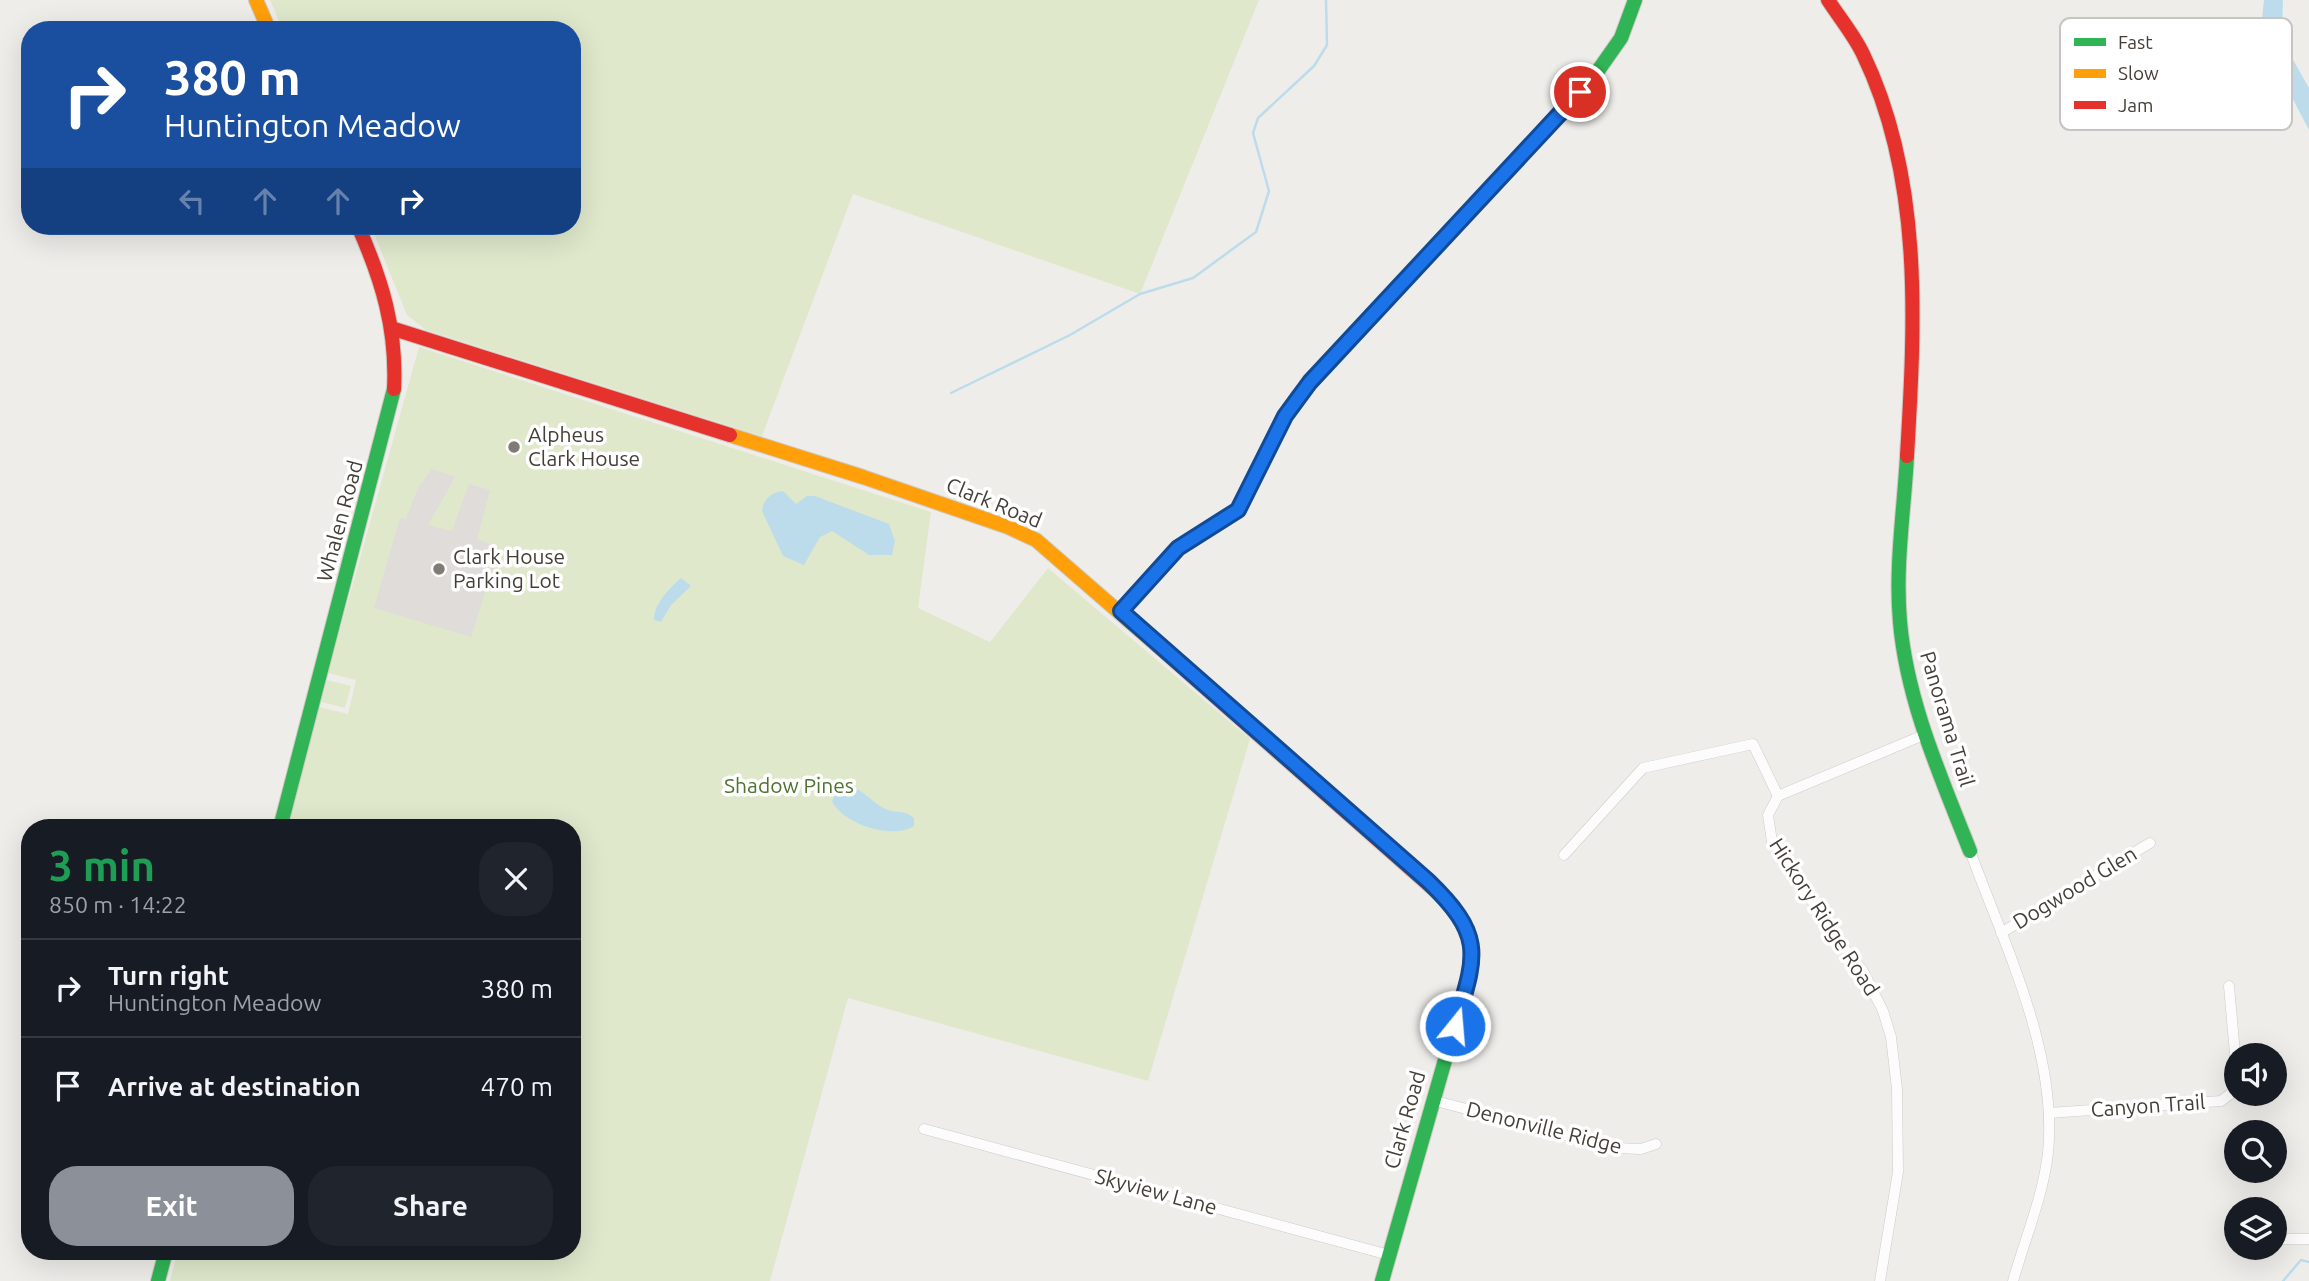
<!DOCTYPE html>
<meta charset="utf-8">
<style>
body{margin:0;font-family:Ubuntu,sans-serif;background:#20242c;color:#f1f3f6;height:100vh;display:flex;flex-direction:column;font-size:26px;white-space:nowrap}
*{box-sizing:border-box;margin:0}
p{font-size:23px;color:#9ea1a6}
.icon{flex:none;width:38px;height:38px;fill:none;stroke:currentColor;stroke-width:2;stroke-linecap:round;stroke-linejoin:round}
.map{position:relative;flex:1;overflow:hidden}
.sheet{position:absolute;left:21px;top:819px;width:560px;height:441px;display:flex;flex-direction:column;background:#171b24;border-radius:28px;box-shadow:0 7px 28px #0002}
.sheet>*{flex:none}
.top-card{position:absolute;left:21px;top:21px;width:560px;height:214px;border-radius:28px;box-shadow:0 7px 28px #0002;background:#1a4fa0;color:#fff;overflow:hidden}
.controls{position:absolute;left:2224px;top:1043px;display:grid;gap:14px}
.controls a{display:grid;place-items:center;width:63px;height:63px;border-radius:50%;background:#171b24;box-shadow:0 7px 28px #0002;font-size:35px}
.pin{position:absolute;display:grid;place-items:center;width:60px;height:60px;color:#fff;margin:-30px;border:4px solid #fff;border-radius:50%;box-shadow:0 2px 7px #0007}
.me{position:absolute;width:77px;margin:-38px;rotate:17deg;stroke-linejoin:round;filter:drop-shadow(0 0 5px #0008)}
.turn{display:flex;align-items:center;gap:24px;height:147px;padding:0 28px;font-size:32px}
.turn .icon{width:91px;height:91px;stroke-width:2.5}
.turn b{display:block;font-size:49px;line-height:60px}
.lanes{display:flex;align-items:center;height:66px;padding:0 28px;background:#0003;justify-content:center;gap:35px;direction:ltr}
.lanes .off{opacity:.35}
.round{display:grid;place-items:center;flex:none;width:74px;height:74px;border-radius:28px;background:#20242c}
.overview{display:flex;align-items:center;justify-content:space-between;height:119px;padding:0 28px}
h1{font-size:42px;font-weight:600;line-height:52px;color:#1e9e55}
.action{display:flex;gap:14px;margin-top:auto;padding:14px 28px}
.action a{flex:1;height:80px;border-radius:28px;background:#8c9099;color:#fff;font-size:28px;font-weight:600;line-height:80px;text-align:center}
.action a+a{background:#20242c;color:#f1f3f6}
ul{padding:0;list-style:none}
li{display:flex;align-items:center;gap:21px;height:98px;padding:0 28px;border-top:2px solid #363941}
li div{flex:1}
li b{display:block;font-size:26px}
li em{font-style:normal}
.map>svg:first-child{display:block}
</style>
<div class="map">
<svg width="2309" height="1281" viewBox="0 0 2309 1281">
<rect width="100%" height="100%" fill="#efedea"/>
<!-- green -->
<g fill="#dfe8cb">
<polygon points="270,0 1259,0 1140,294 853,194 762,436 426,330 407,315 371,226 572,226 572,30 283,30"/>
<polygon points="419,347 931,512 918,608 990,642 1048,568 1250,739 1148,1081 848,998 770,1281 170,1281 178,1251 572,1251 572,828 288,828 319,707 348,714 356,680 328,673"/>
<polygon points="327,680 351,686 345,708 321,702"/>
</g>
<!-- parking -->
<polygon fill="#dfdcda" points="432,469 455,477 428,525 452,531 469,484 490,490 477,539 499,548 471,637 374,608 400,518 406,519 418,488"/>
<!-- water -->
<g fill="#bddceb">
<polygon points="2264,0 2283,0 2282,30 2287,49 2309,88 2309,130 2260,36"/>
<path d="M783,491l13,13 11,-8h8l74,28 6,17 -3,14h-23l-37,-24 -12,6 -16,28 -21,-9 -21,-45c1,-12 10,-19 21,-20z"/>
<path d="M681,578l10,8 -20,19 -10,17 -7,-2c0,-17 15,-31 27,-42z"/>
<path d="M840,785c21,-1 30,18 48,25 10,3 17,0 26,8v8c-21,14 -72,-2 -82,-25z"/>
</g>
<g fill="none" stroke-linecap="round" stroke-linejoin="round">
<!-- stream -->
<g stroke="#bddceb" stroke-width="2.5">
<polyline points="951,393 1070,335 1140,294 1193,278 1256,232 1269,191 1253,133 1258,118 1314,66 1327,45 1326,0"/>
<polyline points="2283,1281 2301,1260 2309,1262"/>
</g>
<!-- street casing -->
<g stroke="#cdcbc7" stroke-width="11">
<g id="street">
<path d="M1970,851c34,93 88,201 78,302 -5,43 -23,86 -35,128"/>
<polyline points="1564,855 1643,768 1753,744 1778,796"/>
<polyline points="2001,933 2150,843"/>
<polyline points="2229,986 2236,1065"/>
<polyline points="1432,1100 1615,1148 1641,1149 1656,1144"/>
<polyline points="2049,1113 2221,1101 2233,1092 2236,1082"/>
<polyline points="924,1129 1389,1255"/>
<polyline points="2275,1239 2309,1239"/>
<polyline points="1880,1281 1898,1172 1897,1089 1891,1037 1883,1011 1863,971 1841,944 1772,842 1768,815 1778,796 1926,734"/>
</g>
</g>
<!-- fast casing -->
<g stroke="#cec9c1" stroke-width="16">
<g id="fast">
<polyline points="1327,365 1595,75 1621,38 1635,0"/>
<path d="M1907,456c-3,55 -12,111 -7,166 7,80 41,155 70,229"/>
<polyline points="280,828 394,389"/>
<polyline points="158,1281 166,1251"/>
<polyline points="1382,1281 1467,983"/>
</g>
</g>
<!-- slow casing -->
<g stroke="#cec9c1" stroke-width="16">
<g id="slow">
<polyline points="256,0 269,30"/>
<polyline points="730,435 863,477 1008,527 1036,540 1158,646"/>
</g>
</g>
<!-- jam casing -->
<g stroke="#cec9c1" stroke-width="16">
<g id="jam">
<path d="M1828,0c11,17 26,35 35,54 60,124 52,268 44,402"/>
<path d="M358,226c24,54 39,103 36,163"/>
<polyline points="394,329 730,435"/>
<polyline points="1121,611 1178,548 1238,510 1285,416 1298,396 1327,365"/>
<path d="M1158,646l287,253c24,28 32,49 22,84"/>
</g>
</g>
<!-- street -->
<use href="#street" stroke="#fdfcfc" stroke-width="10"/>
<!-- fast -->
<use href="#fast" stroke="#30b455" stroke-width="14"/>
<!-- slow -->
<use href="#slow" stroke="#ff9f0a" stroke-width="14"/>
<!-- jam -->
<use href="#jam" stroke="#e5322d" stroke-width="14"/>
</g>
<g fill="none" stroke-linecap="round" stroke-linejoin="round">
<!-- route casing -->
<g stroke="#114b97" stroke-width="18">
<path id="route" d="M1455,1026c21,-71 31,-89 -27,-145l-307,-270 57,-63 60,-38 47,-94 25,-34 270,-290"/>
</g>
<!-- route -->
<use href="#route" stroke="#1a73e8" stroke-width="12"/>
</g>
<!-- markers -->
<g fill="#807b75" stroke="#fff" stroke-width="2.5">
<circle cx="514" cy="447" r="7"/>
<circle cx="439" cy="569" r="7"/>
</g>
<g text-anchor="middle" stroke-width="7" stroke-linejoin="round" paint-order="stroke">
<!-- poi labels -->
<g font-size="21" fill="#453e36" stroke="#fff" text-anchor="start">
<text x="528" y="442">Alpheus<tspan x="528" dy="24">Clark House</tspan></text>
<text x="453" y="564">Clark House<tspan x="453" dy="24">Parking Lot</tspan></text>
</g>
<!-- street labels -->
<g font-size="21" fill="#453e36" stroke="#fff">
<text transform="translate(994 503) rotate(22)" y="7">Clark Road</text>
<text transform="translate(340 521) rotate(-75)" y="7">Whalen Road</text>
<text transform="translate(1947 719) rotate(73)" y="7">Panorama Trail</text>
<text transform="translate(2075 888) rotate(-31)" y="7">Dogwood Glen</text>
<text transform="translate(1824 917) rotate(57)" y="7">Hickory Ridge Road</text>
<text transform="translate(2148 1106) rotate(-4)" y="7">Canyon Trail</text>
<text transform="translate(1405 1120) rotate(-74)" y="7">Clark Road</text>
<text transform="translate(1544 1128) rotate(14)" y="7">Denonville Ridge</text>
<text transform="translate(1156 1192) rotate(15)" y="7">Skyview Lane</text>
</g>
<!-- park labels -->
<g font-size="21" fill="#4d732d" stroke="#fff">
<text x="789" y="793">Shadow Pines</text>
</g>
</g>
<!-- legend -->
<rect x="2060" y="18" width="232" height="112" rx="10" fill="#fff" stroke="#c7c5c3" stroke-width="2"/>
<rect x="2074" y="38" width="32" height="8" fill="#30b455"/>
<rect x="2074" y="69" width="32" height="9" fill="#ff9f0a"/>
<rect x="2074" y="101" width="32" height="8" fill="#e5322d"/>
<g font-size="19" fill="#453e36">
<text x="2118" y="49">Fast</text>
<text x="2118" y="80">Slow</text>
<text x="2118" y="112">Jam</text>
</g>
</svg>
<div class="controls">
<a><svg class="icon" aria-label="sound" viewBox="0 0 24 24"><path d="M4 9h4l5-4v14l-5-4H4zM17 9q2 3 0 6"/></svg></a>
<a><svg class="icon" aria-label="search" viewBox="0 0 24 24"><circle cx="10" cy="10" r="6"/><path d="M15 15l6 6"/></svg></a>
<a><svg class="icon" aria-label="layers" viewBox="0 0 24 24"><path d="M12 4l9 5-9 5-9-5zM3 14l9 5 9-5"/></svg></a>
</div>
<div class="pin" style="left:1580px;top:92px;background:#d93025"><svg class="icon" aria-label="arrive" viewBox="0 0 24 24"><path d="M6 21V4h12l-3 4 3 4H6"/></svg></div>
<svg class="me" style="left:1455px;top:1026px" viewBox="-20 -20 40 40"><circle r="17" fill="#1a73e8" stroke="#fff" stroke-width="3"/><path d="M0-11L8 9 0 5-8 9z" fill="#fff"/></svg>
<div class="top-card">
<div class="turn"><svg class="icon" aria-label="right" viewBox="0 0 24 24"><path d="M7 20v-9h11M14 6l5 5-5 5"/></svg><div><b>380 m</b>Huntington Meadow</div></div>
<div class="lanes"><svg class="icon off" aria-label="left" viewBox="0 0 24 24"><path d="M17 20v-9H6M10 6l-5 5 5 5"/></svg><svg class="icon off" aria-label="ahead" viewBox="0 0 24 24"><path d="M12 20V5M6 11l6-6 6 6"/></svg><svg class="icon off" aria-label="ahead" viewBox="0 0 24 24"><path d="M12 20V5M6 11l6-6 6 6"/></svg><svg class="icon" aria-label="right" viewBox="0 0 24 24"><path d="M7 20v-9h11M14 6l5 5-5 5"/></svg></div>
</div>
<section class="sheet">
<div class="overview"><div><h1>3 min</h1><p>850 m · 14:22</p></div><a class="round"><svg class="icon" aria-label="close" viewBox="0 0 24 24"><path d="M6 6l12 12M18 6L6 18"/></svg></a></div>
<ul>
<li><svg class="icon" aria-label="right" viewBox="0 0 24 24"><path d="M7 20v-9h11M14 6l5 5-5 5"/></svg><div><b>Turn right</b><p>Huntington Meadow</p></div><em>380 m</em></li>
<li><svg class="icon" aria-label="arrive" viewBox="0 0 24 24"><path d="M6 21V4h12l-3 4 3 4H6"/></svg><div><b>Arrive at destination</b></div><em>470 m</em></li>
</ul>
<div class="action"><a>Exit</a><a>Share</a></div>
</section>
</div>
